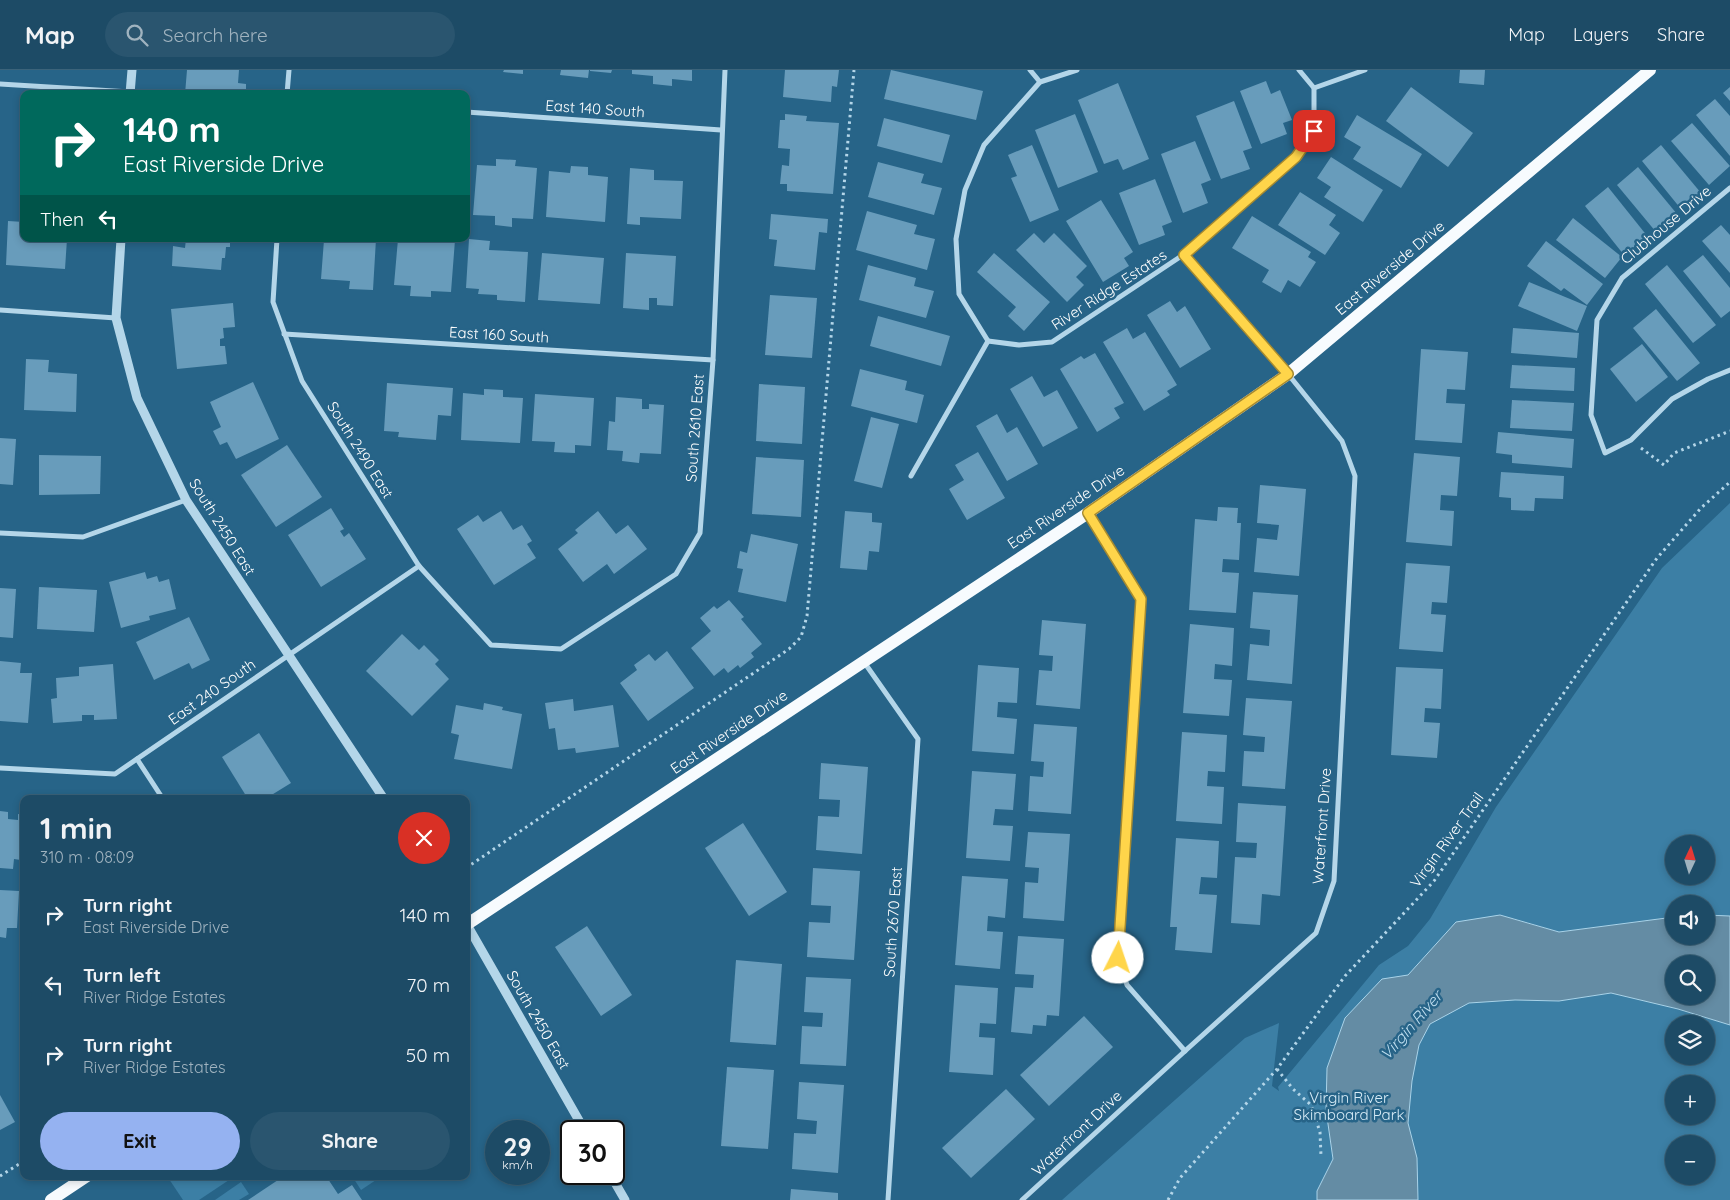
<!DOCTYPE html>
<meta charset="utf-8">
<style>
body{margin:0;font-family:Quicksand,sans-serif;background:#2a556f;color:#f1f3f6;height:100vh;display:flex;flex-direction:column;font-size:19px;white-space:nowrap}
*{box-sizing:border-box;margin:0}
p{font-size:16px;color:#a0b3bf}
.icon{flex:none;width:28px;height:28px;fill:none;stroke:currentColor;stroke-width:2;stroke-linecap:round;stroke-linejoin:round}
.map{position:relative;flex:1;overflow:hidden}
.sheet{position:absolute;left:20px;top:725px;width:450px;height:385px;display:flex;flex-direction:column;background:#1d4b66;border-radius:10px;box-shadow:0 2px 8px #0003,0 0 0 1px #3b637a}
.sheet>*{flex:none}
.guide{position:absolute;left:20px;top:20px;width:450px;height:152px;border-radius:10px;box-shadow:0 2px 8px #0003,0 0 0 1px #3b637a;background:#00695c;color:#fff;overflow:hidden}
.needle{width:32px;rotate:4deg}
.tools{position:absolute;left:1665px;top:765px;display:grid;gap:10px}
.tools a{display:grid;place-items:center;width:50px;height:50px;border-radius:50%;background:#1d4b66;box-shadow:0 2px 8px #0003,0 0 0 1px #3b637a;font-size:25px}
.speed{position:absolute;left:485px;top:1050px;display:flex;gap:10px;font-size:25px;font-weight:700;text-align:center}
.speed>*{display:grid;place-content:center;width:65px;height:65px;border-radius:50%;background:#1d4b66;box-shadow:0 2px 8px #0003,0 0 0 1px #3b637a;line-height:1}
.speed small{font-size:12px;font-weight:400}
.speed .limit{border:2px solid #111;border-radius:8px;background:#fff;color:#111}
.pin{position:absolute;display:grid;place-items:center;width:42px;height:42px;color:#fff;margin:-21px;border-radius:10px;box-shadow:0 2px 8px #0006}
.me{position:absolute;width:55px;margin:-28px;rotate:4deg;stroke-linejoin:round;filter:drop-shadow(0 0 4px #0008)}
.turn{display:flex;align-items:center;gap:18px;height:105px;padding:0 20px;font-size:22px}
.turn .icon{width:65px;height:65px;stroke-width:2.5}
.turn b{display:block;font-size:35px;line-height:42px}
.then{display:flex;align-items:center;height:48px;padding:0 20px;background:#0003;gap:10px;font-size:19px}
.round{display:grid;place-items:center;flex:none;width:52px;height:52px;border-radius:26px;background:#2a556f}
.headline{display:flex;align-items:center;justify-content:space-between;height:85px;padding:0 20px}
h1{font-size:30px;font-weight:700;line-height:38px}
.primary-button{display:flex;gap:10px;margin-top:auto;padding:10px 20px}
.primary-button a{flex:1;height:58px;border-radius:30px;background:#95b2f1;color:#111;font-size:20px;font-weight:700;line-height:58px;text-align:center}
.primary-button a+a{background:#2a556f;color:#f1f3f6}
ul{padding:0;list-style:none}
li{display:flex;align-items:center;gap:15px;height:70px;padding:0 20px}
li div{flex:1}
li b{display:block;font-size:19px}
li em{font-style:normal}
header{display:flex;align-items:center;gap:30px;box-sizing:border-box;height:70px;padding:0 25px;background:#1d4b66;border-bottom:1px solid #3b637a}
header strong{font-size:24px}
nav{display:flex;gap:28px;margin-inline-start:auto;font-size:18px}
.search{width:350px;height:45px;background:#2a556f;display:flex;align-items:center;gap:12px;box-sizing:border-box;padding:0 18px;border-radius:28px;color:#a0b3bf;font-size:19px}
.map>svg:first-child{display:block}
</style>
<header>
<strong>Map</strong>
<div class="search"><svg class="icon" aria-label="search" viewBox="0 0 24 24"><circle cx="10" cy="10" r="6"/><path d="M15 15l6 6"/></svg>Search here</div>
<nav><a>Map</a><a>Layers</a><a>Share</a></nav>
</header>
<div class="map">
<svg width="1730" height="1130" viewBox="0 0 1730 1130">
<rect width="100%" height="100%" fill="#276488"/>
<!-- green -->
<g fill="#3c7fa5" fill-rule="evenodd">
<path d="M1730,433v413l-24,-1v-11h-32v13l-115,15 -47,-14v82l47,1 52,-8 67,16 52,16v175h-668l183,-162 34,-15 -7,63 7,5 -1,-4 101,-122 29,-19 22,-27 66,-112 166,-239zM1674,774h32v32h-32zM1674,954h32v32h-32zM1674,1014h32v32h-32zM1674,1074h32v32h-32z"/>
<polygon points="167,1106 235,1106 199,1130 183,1130"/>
<polygon points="352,1106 378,1106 379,1108 361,1120"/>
<polygon points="241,1112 249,1124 239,1130 215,1130"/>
</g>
<!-- water -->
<path fill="#648ca4" stroke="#a9d3e9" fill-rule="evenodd" d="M1500,845l59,17 115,-15v19h32v-21l24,1v109l-52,-16 -67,-16 -52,8 -44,-1 -46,3 -39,21 -11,21 -7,36 -4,42 9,35 1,42h-101v-9l16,-32 -7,-49 1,-42 18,-50 37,-39 26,-4 48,-53zM1674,894h32v32h-32z"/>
<!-- building -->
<g fill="#689cbb">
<polygon points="187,0 239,0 238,13 246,14 246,24 185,24"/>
<polygon points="504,0 523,0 523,4 503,2"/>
<polygon points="561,0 589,0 588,8 560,5"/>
<polygon points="590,0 612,0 611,3 590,1"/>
<polygon points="632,0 692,0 692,11 672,9 672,16 653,14 653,6 632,4"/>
<polygon points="785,0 839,0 837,17 832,16 831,32 783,27"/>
<polygon points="891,0 983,21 976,50 884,29"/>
<polygon points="1460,0 1485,0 1484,15 1459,13"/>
<polygon points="1266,11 1271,24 1280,20 1292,50 1283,53 1287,64 1261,74 1240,21"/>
<polygon points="1118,13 1149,89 1123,100 1118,89 1104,94 1078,30"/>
<polygon points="1411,17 1473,63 1448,97 1386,51"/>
<polygon points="1730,17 1730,31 1723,23"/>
<polygon points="1715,29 1730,46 1730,86 1696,45"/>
<polygon points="1234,31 1252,78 1243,81 1250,99 1221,109 1196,46"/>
<polygon points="785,44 807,46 806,51 839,53 833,124 787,121 787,114 780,114 782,95 789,96 790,79 778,78 780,50 785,50"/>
<polygon points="1075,44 1098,102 1058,118 1035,60"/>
<polygon points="1357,45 1422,84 1401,118 1353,89 1361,77 1344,67"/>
<polygon points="884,48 950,65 942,93 877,76"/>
<polygon points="1692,53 1730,96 1709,115 1671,71"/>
<polygon points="1195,71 1211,110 1201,114 1208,133 1183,143 1161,84"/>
<polygon points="1032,75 1059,140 1030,152 1011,108 1017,106 1008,85"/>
<polygon points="1661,75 1701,123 1681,139 1642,91"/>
<polygon points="1331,87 1383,120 1363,152 1324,127 1331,117 1317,108"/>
<polygon points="496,89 516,90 515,96 537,98 533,149 512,148 512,157 495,155 495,146 473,145 477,95 496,96"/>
<polygon points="878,92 924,104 921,113 942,118 934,145 868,127"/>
<polygon points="571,96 588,97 588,105 608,107 605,152 546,147 549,101 570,103"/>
<polygon points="1638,97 1677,144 1656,162 1617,115"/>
<polygon points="630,98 654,100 654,110 683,111 681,149 640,147 640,155 627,154"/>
<polygon points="1155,109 1172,152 1162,156 1165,165 1139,175 1119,123"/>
<polygon points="1608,117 1648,167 1624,185 1585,136"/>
<polygon points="1300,122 1336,145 1329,155 1340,163 1325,185 1278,155"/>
<polygon points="1101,130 1133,182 1124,188 1129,196 1103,212 1066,151"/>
<polygon points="867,141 917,155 914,164 935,169 927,200 856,180"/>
<polygon points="771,144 828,149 827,163 819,162 815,200 774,196 777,170 769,169"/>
<polygon points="1252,146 1311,182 1308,187 1316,192 1300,217 1288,210 1281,223 1262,212 1269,200 1232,178"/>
<polygon points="1573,148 1622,187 1605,208 1556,170"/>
<polygon points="8,151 24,152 24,169 67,169 65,199 6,195"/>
<polygon points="1721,155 1730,165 1730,203 1702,171"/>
<polygon points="1034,163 1044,173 1054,163 1087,196 1076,207 1084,215 1067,232 1016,180"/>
<polygon points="186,169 230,169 230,177 226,177 225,188 222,188 221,200 172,196 173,176 185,178"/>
<polygon points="361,169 376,169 373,220 349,219 350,211 321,209 324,170 361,172"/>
<polygon points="398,169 455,170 451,222 431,221 431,227 410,226 411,216 394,215"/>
<polygon points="469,169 490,171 489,180 528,182 525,232 497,230 497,225 478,224 479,219 466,218"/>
<polygon points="1546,171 1603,214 1587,235 1564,218 1561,221 1527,196"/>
<polygon points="542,183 604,188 600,234 538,230"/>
<polygon points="626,183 676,186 673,236 657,235 657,228 649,228 649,240 623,238"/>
<polygon points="994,183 1050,232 1024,261 1008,246 1016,237 977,202"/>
<polygon points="1703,185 1730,218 1730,241 1721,248 1683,201"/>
<polygon points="868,195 916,208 914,216 934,221 926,248 859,230"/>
<polygon points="1667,195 1716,255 1693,273 1645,214"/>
<polygon points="1529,212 1587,236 1577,261 1518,236"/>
<polygon points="770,225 817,228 812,288 765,285"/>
<polygon points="1170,231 1177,242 1185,236 1211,279 1180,298 1147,245"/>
<polygon points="233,233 235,257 223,258 224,268 220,269 220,276 225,276 227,294 177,299 171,239"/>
<polygon points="1656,239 1700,293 1677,311 1633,258"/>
<polygon points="878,246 950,266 941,296 870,276"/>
<polygon points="1127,258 1133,269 1145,262 1177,315 1167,321 1170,325 1144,341 1103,272"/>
<polygon points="1513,258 1579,263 1577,288 1511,283"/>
<polygon points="1642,274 1668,307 1636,332 1610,299"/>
<polygon points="1421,279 1468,282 1465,320 1447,319 1446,333 1465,334 1462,373 1415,370"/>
<polygon points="1095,283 1124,333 1114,338 1120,348 1097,362 1060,299 1081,286 1084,289"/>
<polygon points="26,289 49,290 48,302 77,304 76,342 24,340"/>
<polygon points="1512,295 1575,298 1574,321 1510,318"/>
<polygon points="860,299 907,311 905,320 924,325 917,353 851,336"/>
<polygon points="1032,306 1044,327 1057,320 1078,358 1043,377 1010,319"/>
<polygon points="253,312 279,369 236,389 227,372 220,375 213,361 221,357 210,332"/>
<polygon points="387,313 453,318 451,346 438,345 436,370 398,367 399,362 384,361"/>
<polygon points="759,314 805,317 802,374 756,371"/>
<polygon points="484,319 503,320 503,327 523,328 520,373 461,370 463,323 484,325"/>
<polygon points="535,324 594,328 591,376 575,375 575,383 554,382 555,372 532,371"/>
<polygon points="616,327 642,329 642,339 649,339 649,334 664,335 661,384 640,383 639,393 622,391 623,381 607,380 609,351 615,352"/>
<polygon points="1512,330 1574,333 1572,361 1510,358"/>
<polygon points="997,344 1007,363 1017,357 1038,394 1007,411 976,356"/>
<polygon points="871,347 899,354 882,418 854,411"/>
<polygon points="1498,362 1574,369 1572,398 1512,393 1512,385 1496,383"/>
<polygon points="0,368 16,369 13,415 0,414"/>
<polygon points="287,375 322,427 276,457 241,405"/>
<polygon points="978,382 1005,428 967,450 949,419 964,410 955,395"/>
<polygon points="1414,383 1460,387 1457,426 1441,425 1440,440 1454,441 1452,476 1406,472"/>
<polygon points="39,385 101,386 100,424 39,425"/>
<polygon points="756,387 804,390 801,447 752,444"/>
<polygon points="1501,402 1564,406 1563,429 1535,428 1534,441 1511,440 1511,428 1499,427"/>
<polygon points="1260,415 1306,419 1299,506 1254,502 1257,468 1277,470 1279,455 1257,453"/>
<polygon points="1218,437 1238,438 1237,453 1241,453 1239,490 1223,489 1222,502 1239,503 1236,543 1189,540 1195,449 1217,451"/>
<polygon points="331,438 344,459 340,461 344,467 349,463 366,489 321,517 288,465"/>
<polygon points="501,441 513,460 522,455 532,471 527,474 536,488 494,515 457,459 478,445 483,452"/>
<polygon points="598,441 616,464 628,455 647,479 614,504 607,494 583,512 558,479 578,463 575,460"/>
<polygon points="845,441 872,443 872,452 882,453 879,482 869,481 867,500 840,498"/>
<polygon points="751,464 798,474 786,532 738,522 743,499 737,498 740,481 747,483"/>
<polygon points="1406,493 1450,496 1447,533 1432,532 1431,544 1446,545 1443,582 1399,579"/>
<polygon points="145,502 147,509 157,506 159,512 169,509 176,539 149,546 150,550 121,558 109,512"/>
<polygon points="39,517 97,520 94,562 37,559"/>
<polygon points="0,518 16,519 13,568 0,567"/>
<polygon points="1253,522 1298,525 1292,614 1247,610 1250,574 1269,576 1270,560 1250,558"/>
<polygon points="729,530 744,547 741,549 762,574 751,583 754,587 740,598 738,595 728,603 724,598 714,606 691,578 711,561 700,548 714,536 717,539"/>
<polygon points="189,547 210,590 192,599 189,593 154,610 136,572"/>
<polygon points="1042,550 1086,554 1080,639 1036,635 1039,600 1052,601 1053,586 1039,585"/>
<polygon points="1190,554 1234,558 1232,596 1215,594 1214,609 1232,610 1229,646 1183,643"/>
<polygon points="402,564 419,580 424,575 439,590 435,594 449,609 412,646 366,601"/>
<polygon points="667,581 694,618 648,651 620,613 637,600 634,595 649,584 655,591"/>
<polygon points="0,591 21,593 20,603 32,603 28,653 0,651"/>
<polygon points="113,594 117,649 94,650 94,645 82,645 82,651 53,653 51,629 57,628 56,608 79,606 79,597"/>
<polygon points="978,595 1019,598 1017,633 998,632 997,647 1017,649 1014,684 972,681"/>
<polygon points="1396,597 1443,599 1441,639 1425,638 1424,652 1440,653 1437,688 1391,685"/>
<polygon points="1246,628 1292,631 1285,719 1242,716 1244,681 1264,682 1265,667 1243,665"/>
<polygon points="573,629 574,641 613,635 619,677 576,683 575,678 558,680 555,658 549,659 545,633"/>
<polygon points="484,633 503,637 502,640 522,644 512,699 454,689 459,665 451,663 456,635 483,640"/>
<polygon points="1034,654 1077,657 1071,744 1028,741 1030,706 1043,707 1044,692 1031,691"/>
<polygon points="1182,662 1227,665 1225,702 1208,701 1207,716 1224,717 1222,754 1176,751"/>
<polygon points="259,663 291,713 265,729 248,729 222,687"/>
<polygon points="821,693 868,697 862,784 816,780 818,746 839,747 840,730 819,729"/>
<polygon points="972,701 1016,704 1013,740 995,739 993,755 1013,756 1010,791 966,788"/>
<polygon points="1238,733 1286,736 1280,826 1262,824 1260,855 1231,853 1235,787 1256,788 1257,773 1236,772"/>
<polygon points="0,741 8,742 8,749 18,750 18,744 24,745 24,804 21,803 21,790 14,789 13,799 0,798"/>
<polygon points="743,753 787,822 749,846 705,778"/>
<polygon points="1028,762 1070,764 1064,851 1023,848 1025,812 1038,813 1039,798 1025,797"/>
<polygon points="1176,768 1219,771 1217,808 1201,807 1199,824 1217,825 1212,883 1175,880 1177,857 1170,857"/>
<polygon points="813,798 860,801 854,890 807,887 809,852 830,853 831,836 811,835"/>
<polygon points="962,806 1008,809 1005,848 988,846 987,861 1003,862 1000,899 955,895"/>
<polygon points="0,820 19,821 17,858 7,858 6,868 0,867"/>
<polygon points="587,856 632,925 601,946 555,877"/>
<polygon points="1018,866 1064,869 1059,946 1047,945 1046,956 1033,955 1032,964 1011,962 1015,917 1033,918 1034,905 1015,904"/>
<polygon points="736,890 782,894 776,975 730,972"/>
<polygon points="806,907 851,909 846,996 800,994 802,956 822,957 823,943 804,942"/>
<polygon points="955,915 998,918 996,954 980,953 979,967 995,968 993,1005 949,1002"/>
<polygon points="1084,946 1113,977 1049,1036 1020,1005"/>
<polygon points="727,997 774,1000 768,1079 721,1076"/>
<polygon points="799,1012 844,1015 838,1103 792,1099 794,1063 816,1064 817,1051 797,1049"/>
<polygon points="1006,1019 1035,1049 971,1108 942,1078"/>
<polygon points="0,1025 15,1052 0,1060"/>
<polygon points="284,1106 326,1106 338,1124 352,1115 362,1130 248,1130"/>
<polygon points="791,1119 838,1123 838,1130 790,1130"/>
</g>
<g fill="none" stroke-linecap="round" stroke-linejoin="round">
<!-- path -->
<g stroke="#b4d6e9" stroke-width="3" stroke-dasharray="2.5 4" stroke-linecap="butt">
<polyline points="1641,378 1664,395 1674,383 1730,361"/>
<polyline points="466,798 789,579 801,567 807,546 854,0"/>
<polyline points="1277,999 1293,1019 1311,1035 1320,1062 1321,1086"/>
<polyline points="0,1106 24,1091"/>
<polyline points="1168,1130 1180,1108 1277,999 1345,906 1434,811 1657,488 1701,438 1730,412"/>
</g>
<!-- minor -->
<g stroke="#b4d6e9" stroke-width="5">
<polyline points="1030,0 1040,12"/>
<polyline points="0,14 130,22"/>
<polyline points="1314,18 1365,0"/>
<polyline points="287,24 289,0"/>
<polyline points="466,42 721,60"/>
<polyline points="1730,118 1622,208 1597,250 1591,345 1605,383 1631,370 1672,329 1708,309 1730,300"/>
<polyline points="277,169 273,232 302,311 419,496 491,575 561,579 676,504 700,463 713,290 725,0"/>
<polyline points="0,240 116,248"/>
<polyline points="284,264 713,290"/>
<polyline points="988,271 1019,275 1052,272 1183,185 1296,87 1314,61 1314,18 1299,0"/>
<polyline points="988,271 959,224 956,169 965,120 984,75 1040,12 1077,0"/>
<polyline points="911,406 988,271"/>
<polyline points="1089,443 1141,529 1118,888 1127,915 1185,981"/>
<polyline points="0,463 83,467 186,430"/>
<polyline points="864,592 918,669 888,1130"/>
<polyline points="137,689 163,729"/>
<polyline points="0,698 115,704 419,496"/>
<polyline points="1022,1130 1185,981 1316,863 1334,811 1355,406 1342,371 1288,304 1183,185"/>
</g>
<!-- tertiary -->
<g stroke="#b4d6e9" stroke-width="9">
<polyline points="130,24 132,0"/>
<polyline points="121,169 116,248 137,328 186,430 384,729"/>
<polyline points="466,853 585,1061"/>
<polyline points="610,1104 625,1130"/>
</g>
<!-- primary -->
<g stroke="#f7fbfe" stroke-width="12">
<polyline points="466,855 1088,443 1288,304 1650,0"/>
<polyline points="51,1130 87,1106"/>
</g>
</g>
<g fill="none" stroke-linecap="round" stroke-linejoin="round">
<!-- route casing -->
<g stroke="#a68a30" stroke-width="12">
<polyline id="route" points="1118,888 1141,529 1088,443 1288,304 1184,185 1296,87 1314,61"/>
</g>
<!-- route -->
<use href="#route" stroke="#ffd54a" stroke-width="9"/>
</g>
<g text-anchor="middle" stroke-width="5" stroke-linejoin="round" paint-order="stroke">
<!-- street labels -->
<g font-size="15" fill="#fff" stroke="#276488">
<text transform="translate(595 39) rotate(4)" y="5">East 140 South</text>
<text transform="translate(1666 155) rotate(-40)" y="5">Clubhouse Drive</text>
<text transform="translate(1390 198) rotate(-40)" y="5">East Riverside Drive</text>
<text transform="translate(1109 220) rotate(-33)" y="5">River Ridge Estates</text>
<text transform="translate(499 265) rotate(3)" y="5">East 160 South</text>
<text transform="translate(695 358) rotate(-86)" y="5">South 2610 East</text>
<text transform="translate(360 380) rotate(58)" y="5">South 2490 East</text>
<text transform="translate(1066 437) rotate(-34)" y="5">East Riverside Drive</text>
<text transform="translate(222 457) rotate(58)" y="5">South 2450 East</text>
<text transform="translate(212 622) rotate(-35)" y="5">East 240 South</text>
<text transform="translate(729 662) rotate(-34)" y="5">East Riverside Drive</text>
<text transform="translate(1322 756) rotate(-86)" y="5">Waterfront Drive</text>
<text transform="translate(1447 770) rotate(-54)" y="5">Virgin River Trail</text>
<text transform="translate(893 852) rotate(-86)" y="5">South 2670 East</text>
<text transform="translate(538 950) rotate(60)" y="5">South 2450 East</text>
<text transform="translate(1077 1063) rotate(-43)" y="5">Waterfront Drive</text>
</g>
<!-- park labels -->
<g font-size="15" fill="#d8ecf7" stroke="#276488">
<text x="1349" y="1033">Virgin River<tspan x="1349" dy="17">Skimboard Park</tspan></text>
</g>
<!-- water labels -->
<g font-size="16" font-style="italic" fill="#c0dff0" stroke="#276488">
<text transform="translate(1411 955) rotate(-49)" y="6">Virgin River</text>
</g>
</g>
</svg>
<div class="tools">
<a><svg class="needle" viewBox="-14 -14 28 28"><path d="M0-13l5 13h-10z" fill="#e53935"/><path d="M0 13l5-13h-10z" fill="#a0b3bf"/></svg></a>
<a><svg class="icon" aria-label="sound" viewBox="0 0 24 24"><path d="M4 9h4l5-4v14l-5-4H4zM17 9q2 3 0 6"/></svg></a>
<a><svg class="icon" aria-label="search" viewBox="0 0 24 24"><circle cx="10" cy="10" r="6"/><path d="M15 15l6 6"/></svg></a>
<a><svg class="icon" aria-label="layers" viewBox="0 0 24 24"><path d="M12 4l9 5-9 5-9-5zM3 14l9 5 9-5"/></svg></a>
<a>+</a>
<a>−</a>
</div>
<div class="speed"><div>29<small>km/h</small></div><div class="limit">30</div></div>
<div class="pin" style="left:1314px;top:61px;background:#d93025"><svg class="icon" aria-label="arrive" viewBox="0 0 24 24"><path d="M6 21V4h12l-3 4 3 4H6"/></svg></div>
<svg class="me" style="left:1118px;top:888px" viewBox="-20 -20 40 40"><circle r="19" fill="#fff"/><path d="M0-13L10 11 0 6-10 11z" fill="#ffd54a"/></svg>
<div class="guide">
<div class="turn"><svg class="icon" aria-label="right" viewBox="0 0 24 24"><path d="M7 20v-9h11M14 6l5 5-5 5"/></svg><div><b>140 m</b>East Riverside Drive</div></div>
<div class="then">Then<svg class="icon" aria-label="left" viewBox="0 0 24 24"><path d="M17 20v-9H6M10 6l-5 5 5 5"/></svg></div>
</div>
<section class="sheet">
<div class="headline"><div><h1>1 min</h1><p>310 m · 08:09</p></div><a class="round" style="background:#d93025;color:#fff"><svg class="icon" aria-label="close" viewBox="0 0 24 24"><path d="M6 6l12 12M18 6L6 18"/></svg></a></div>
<ul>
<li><svg class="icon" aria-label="right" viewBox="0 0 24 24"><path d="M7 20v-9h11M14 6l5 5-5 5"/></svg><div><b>Turn right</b><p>East Riverside Drive</p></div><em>140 m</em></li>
<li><svg class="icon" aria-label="left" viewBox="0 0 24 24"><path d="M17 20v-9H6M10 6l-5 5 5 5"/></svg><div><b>Turn left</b><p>River Ridge Estates</p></div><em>70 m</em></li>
<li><svg class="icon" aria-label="right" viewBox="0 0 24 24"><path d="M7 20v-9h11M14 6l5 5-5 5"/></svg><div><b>Turn right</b><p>River Ridge Estates</p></div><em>50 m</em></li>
</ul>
<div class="primary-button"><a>Exit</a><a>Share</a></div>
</section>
</div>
